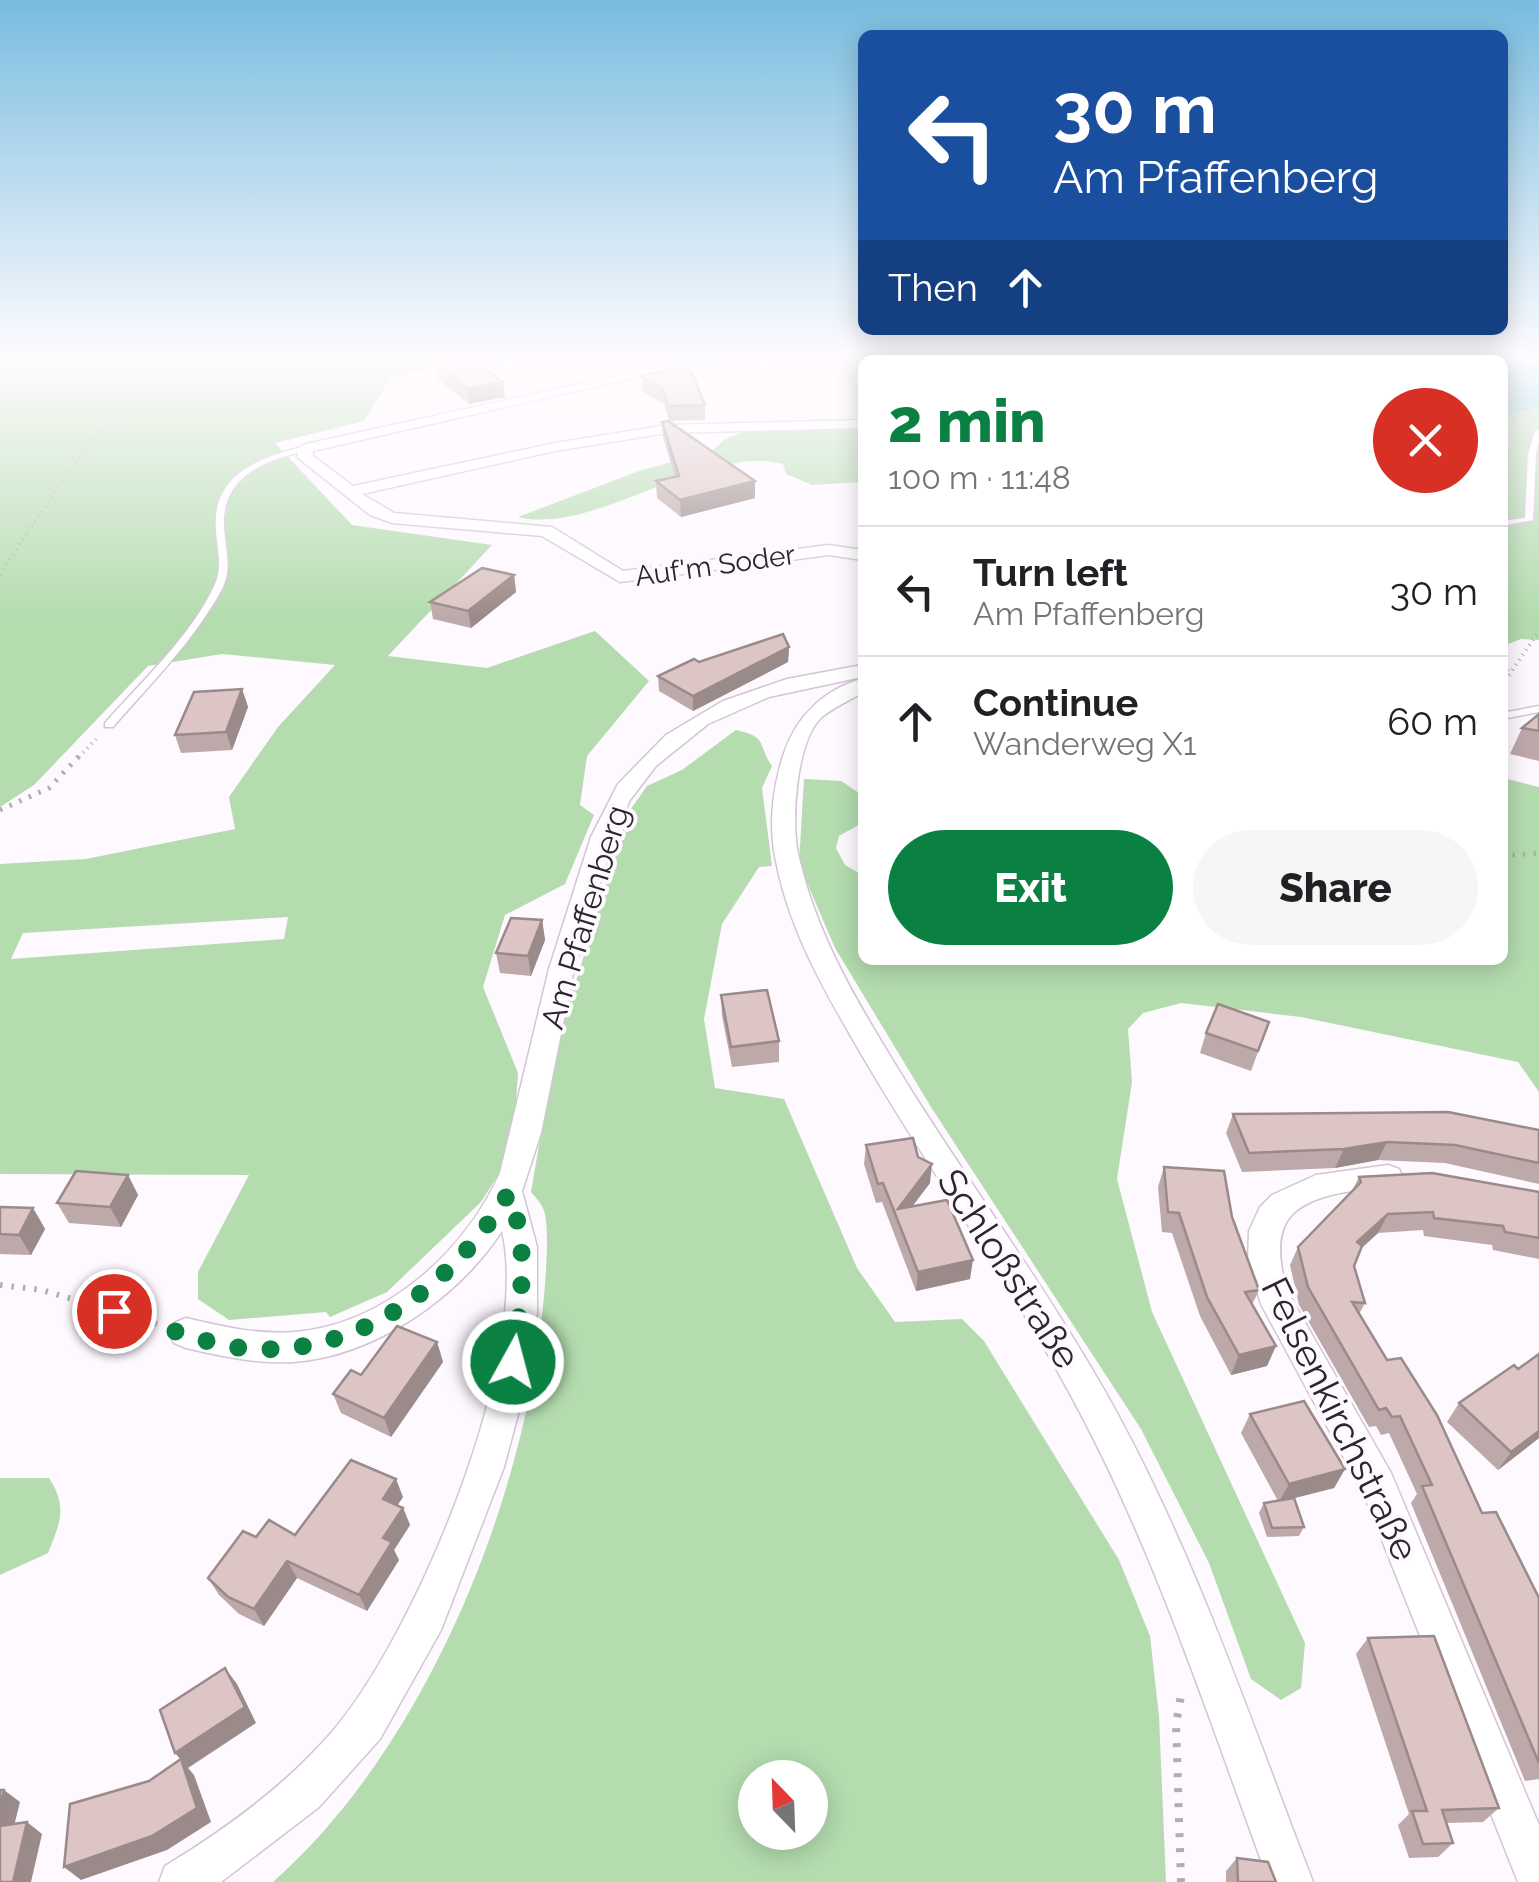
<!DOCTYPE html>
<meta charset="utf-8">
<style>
body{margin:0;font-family:Raleway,sans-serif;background:#f6f6f6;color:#202124;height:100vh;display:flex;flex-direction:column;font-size:38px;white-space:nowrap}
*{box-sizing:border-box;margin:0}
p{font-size:32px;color:#757577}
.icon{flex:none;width:55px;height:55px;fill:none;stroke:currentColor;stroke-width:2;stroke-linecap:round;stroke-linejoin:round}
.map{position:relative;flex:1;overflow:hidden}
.side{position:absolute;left:858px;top:355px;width:650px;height:610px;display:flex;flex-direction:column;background:#fff;border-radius:15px;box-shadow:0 5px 25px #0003}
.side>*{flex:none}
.hud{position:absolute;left:858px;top:30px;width:650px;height:305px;border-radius:15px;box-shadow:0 5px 25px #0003;background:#1a4fa0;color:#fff;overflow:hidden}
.needle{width:65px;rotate:337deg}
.controls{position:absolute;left:738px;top:1760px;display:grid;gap:20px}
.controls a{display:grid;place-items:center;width:90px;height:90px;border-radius:50%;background:#fff;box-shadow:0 5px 25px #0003;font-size:50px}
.pin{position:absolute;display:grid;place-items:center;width:85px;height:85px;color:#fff;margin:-42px;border:5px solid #fff;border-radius:50%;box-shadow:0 2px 10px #0007}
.me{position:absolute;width:110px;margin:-55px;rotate:7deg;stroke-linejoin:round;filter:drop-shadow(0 0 8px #0008)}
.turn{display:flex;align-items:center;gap:35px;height:210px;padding:0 30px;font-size:45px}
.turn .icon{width:130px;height:130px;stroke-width:2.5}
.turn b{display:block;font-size:70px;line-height:85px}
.then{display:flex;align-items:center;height:95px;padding:0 30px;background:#0003;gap:20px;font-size:38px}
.round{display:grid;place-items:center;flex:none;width:105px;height:105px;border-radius:52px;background:#f6f6f6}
.headline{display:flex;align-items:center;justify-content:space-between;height:170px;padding:0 30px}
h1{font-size:60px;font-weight:800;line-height:75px;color:#0b8043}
.cta{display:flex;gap:20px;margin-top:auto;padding:20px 30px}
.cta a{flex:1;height:115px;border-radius:60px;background:#0b8043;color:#fff;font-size:40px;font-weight:800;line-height:115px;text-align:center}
.cta a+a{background:#f6f6f6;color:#202124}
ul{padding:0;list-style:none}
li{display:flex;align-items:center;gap:30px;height:130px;padding:0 30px;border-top:2px solid #e0e0e0}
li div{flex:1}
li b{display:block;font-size:38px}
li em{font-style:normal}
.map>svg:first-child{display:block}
</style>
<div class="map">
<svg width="1539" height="1882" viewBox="0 0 1539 1882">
<rect width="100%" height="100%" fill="#fef8ff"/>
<!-- green -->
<g fill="#b4dcaf" fill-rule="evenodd">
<path d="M0,356h485l-95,22 -26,43 -89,22 77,82 140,20 -104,111 99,12 108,-37 54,50 -62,75 -7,49 14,10 -29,69 -60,31 -22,72 35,86 -3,44 -12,50 -22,35 -94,90 -57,25 -4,-5 -97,8 -31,-21v-27l51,-97 -249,-1v-310l86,-5 149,-30 -6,-32 49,-70 57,-62 -113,-11 -74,12 -114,119 -34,22zM288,917l-4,22 -273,20 12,-26z"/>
<polygon points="980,356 1487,356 1480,360 986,360"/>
<polygon points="1539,407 1539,640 1521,639 1503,646 1503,416"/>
<path d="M831,429l31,1v52l-50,3 -26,-11 -3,-10c-79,-21 -189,72 -265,53l121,-46 73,-20 13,-12 19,-7z"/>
<path d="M736,730c33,7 21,15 36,36l-10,22 10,78 -13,1 -37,57 -18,95 11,69 69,11 73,169 38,54 67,-3 22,22 135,219 31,76 9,80 7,166h-893c148,-131 245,-365 268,-558 3,-23 10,-93 3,-113 -2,-7 -9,-14 -13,-19l25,-146 72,-233 19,-27 35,-16zM755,1778h55v54h-55z"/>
<polygon points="1503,778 1539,787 1539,1092 1518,1062 1301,1017 1181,1003 1143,1013 1128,1029 1132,1082 1117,1179 1152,1312 1305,1643 1301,1688 1281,1700 1251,1679 1209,1563 1141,1429 931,1107 835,948 799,864 804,779 841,781 862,795 862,823 839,836 836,848 845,865 862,875 862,960 1502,960"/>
<path d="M0,1478h49c19,29 11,45 -1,75l-48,22z"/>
</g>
<!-- water -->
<polygon fill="#73c7d2" points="1487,356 1539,356 1539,407 1503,416 1502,360 1480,360"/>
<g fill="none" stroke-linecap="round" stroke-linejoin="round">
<!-- lane casing -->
<g stroke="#d3c5d5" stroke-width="3">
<g id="lane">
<polygon points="1539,429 1539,443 1536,454 1533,520 1502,526 1502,521 1525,518 1528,454 1535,431"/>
<path d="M306,446l4,2 -1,2c-49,11 -93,29 -84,87 2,19 6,35 -3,52 -28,52 -71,94 -109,138h-8v-4c37,-42 87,-88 110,-139 8,-18 2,-35 1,-53 -5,-57 44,-74 90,-85z"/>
<polygon points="1539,706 1539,712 1502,719 1502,713"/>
</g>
</g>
<!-- street casing -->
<g stroke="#d3c5d5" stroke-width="3">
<g id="street">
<polygon points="708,356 721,358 313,451 313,456 353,486 555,443 667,425 862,420 862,428 667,433 555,451 362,494 394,513 552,527 623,571 829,545 862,550 862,560 829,555 620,582 542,536 392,523 370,515 297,457 299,448 306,444"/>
<path d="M862,665v12l-93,20 -61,27 -52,42 -26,34 -16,37 -40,132 -33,164 -19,58 15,56v66l-12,75 -21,79 -63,163 -61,109 -61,68 -98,75h-62l6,-16c61,-37 119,-79 166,-133 84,-97 201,-376 171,-502 -44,67 -127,125 -209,131 -37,2 -72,-6 -107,-14l-12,-5 -5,-10 5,-10 12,-5c35,8 71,17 108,14 90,-7 170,-79 206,-159l49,-204 42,-132 27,-53 48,-49 57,-34 64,-22z"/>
<path d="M862,679v14c-12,7 -27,14 -39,23 -27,22 -32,105 -25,137 17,78 56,144 97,211 63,104 136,201 197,305 95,160 154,340 221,513h-44c-61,-165 -115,-335 -200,-490 -62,-114 -140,-222 -206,-335 -38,-65 -77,-131 -89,-207 -5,-31 0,-67 10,-97 12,-36 40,-64 78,-74z"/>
<path d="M1388,1165l11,4 4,8 -4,8c-15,5 -31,4 -47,6 -68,10 -83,36 -65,100l104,182 148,352v57h-21l-154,-387 -103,-191 -13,-41 1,-32 11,-24 12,-12 44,-20z"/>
</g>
</g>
<!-- path-far4 -->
<g stroke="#b2adb3" stroke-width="2.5" stroke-dasharray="1 5" stroke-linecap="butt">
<polyline points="1002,356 1011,360"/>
<polyline points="1215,356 1217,360"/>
<polyline points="1294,356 1297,360"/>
<polyline points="1390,356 1393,360"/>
<polyline points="1446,360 1452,356"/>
<polyline points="1502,419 1524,427"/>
<polyline points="332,421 362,391 365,367 397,356"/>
<path d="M28,532c43,-65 87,-128 149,-176"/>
</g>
<!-- path-far3 -->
<g stroke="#b2adb3" stroke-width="4" stroke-dasharray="1 5" stroke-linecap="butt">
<polyline points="0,575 29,530"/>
<polyline points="1502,653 1509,675"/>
<polyline points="1509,675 1539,631"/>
<polyline points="79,757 96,739"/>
</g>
<!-- path-far2 -->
<g stroke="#b2adb3" stroke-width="5" stroke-dasharray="2.5 8" stroke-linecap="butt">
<polyline points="0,810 49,788 81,754"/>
<polyline points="1502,856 1539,853"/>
</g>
<!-- path-far1 -->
<polyline stroke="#b2adb3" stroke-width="6" stroke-dasharray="2.5 9" stroke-linecap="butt" points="0,1285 42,1290 157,1324"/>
<!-- path -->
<polyline stroke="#b2adb3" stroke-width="8" stroke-dasharray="4 11" stroke-linecap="butt" points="1181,1882 1176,1724 1182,1690"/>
<!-- lane -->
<use href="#lane" fill="#fff" fill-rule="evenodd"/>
<!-- street -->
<use href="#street" fill="#fff" fill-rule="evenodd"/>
</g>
<!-- wall -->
<g fill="#bda9a9">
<polygon points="436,364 505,397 469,404 438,379"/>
<polygon points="641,376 705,405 705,420 669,421 664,404 642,391"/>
<polygon points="662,422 755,498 681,517 657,498 656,481 675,477 663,437"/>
<polygon points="514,575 516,592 471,628 433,619 430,602"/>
<polygon points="789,647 788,662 693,711 659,691 658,676 699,662"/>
<polygon points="242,689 248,707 232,750 181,753 175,735"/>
<polygon points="1539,714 1539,761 1510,754 1522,728"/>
<polygon points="542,920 545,940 531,976 500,973 496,953"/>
<polygon points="721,995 779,1041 779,1062 732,1067 722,1016"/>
<polygon points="1269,1022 1251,1071 1200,1053 1206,1033"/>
<polygon points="1233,1114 1539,1130 1539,1184 1445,1163 1378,1160 1335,1168 1242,1172 1226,1133"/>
<polygon points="866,1145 918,1157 930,1183 912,1206 970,1279 916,1291 882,1202 876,1203 864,1164"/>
<polygon points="1164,1167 1232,1217 1259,1290 1252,1305 1267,1366 1231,1375 1200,1316 1172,1233 1162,1232 1158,1187"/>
<polygon points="128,1175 138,1195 121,1227 69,1223 57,1203"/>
<polygon points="1359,1177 1539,1192 1539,1259 1493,1250 1492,1245 1424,1236 1423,1230 1378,1233 1362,1248 1354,1266 1365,1303 1359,1314 1482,1513 1539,1598 1539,1779 1525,1781 1411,1503 1417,1494 1389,1433 1381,1435 1376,1426 1369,1427 1299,1305 1290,1265 1298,1247 1352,1191"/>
<polygon points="0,1207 33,1208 45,1229 31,1255 0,1254"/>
<polygon points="437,1342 443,1362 391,1437 341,1413 333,1394 361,1375"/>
<polygon points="1539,1354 1539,1438 1498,1470 1447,1422 1459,1403 1518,1369"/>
<polygon points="1250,1414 1345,1469 1334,1488 1294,1498 1304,1527 1299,1536 1267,1537 1259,1513 1264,1503 1278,1501 1241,1433"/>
<polygon points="403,1497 397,1505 403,1508 410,1525 394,1550 399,1560 367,1611 297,1578 264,1626 239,1614 219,1595 208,1578 256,1537 295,1535"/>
<polygon points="1368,1638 1499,1808 1483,1822 1446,1823 1453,1843 1438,1857 1409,1858 1398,1825 1409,1814 1356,1654"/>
<polygon points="1237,1858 1276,1882 1226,1882 1226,1871"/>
</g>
<!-- shaded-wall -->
<g fill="#9a8a89">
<polygon points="503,382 505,397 469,404 467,389"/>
<polygon points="755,481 755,498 681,517 680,500"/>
<polygon points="514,575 516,592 471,628 468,611"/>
<polygon points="789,647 788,662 693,711 693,696"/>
<polygon points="242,689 248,707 232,750 226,732"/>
<polygon points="542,920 545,940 531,976 528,956"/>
<polygon points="1387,1142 1378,1160 1335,1168 1344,1149"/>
<polygon points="932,1164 930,1183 899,1224 898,1209"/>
<polygon points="128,1175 138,1195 121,1227 110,1207"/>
<polygon points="33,1208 45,1229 31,1255 19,1235"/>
<polygon points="1388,1214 1378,1233 1348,1260 1357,1242"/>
<polygon points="973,1260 970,1279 916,1291 918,1272"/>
<polygon points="437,1342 443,1362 391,1437 384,1418"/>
<polygon points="1276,1346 1267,1366 1231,1375 1239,1355"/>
<polygon points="1539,1431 1539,1438 1498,1470 1511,1452"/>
<polygon points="1345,1469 1334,1488 1279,1502 1289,1484"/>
<polygon points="396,1479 403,1497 390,1517 383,1499"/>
<polygon points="403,1508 410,1525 394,1550 399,1560 367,1611 359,1595 383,1538"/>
<polygon points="287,1561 297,1578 264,1626 254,1609"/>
<polygon points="225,1668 237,1684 256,1723 188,1768 194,1775 211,1822 167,1850 81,1880 64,1867 181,1760 175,1753"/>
<polygon points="4,1790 20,1802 11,1838 0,1830 0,1808"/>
<polygon points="27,1822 42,1834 31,1882 13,1882"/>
</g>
<!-- building -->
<g fill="#dcc5c4" stroke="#9a8a89" stroke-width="2.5">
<polygon points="927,356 961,356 964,360 927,360"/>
<polygon points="470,358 503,382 467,389 436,364"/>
<polygon points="682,367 692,373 705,405 668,406 663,389 641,376"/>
<polygon points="668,421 755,481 680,500 656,481 679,476 662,422"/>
<polygon points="482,568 514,575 468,611 430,602"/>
<polygon points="783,634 789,647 693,696 658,676 694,659 699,662"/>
<polygon points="242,689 226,732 175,735 194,692"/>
<polygon points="1539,714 1539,731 1522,728"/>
<polygon points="511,918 542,920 528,956 496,953"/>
<polygon points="767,990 779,1041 731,1047 721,995"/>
<polygon points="1218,1004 1269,1022 1258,1051 1206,1033"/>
<polygon points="1448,1112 1539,1130 1539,1163 1455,1145 1387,1142 1344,1149 1249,1153 1233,1114"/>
<polygon points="913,1138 918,1157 932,1164 898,1209 947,1200 973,1260 918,1272 883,1183 878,1184 866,1145"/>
<polygon points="1164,1167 1224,1171 1232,1217 1259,1290 1245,1292 1276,1346 1239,1355 1207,1297 1179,1213 1168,1212"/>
<polygon points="76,1171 128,1175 110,1207 57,1203"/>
<polygon points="1432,1173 1539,1192 1539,1238 1505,1232 1503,1226 1434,1218 1433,1212 1388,1214 1357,1242 1362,1246 1354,1266 1365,1303 1352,1302 1387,1360 1401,1358 1437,1415 1482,1513 1496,1512 1539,1598 1539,1763 1422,1486 1432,1485 1400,1416 1392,1417 1386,1408 1379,1410 1308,1287 1298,1247 1361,1182 1359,1177"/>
<polygon points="0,1207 33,1208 19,1235 0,1234"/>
<polygon points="397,1326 437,1342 384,1418 333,1394 351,1370 361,1375"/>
<polygon points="1539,1354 1539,1431 1511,1452 1459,1403 1514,1365 1518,1369"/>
<polygon points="1304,1401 1345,1469 1289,1484 1250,1414"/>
<polygon points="351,1460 396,1479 383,1499 403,1508 383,1538 392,1542 359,1595 287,1561 254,1609 228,1597 208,1578 243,1531 256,1537 269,1520 295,1535"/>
<polygon points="1294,1498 1304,1527 1272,1528 1264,1503"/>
<polygon points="1434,1636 1499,1808 1442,1810 1453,1843 1423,1844 1412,1811 1427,1811 1368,1638"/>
<polygon points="225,1668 245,1707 175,1753 160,1710"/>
<polygon points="181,1759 197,1808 152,1836 64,1867 70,1804 149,1781"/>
<polygon points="0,1790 4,1790 0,1808"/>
<polygon points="27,1822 13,1882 0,1882 0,1826"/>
<polygon points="1237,1858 1268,1862 1276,1882 1238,1882"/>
</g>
<!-- sky -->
<linearGradient id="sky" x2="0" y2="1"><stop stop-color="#79bcdf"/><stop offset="0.58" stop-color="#fffcff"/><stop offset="1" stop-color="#fffcff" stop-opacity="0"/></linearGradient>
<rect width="1539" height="619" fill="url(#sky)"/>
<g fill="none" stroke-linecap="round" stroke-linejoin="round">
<!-- route -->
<path stroke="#0b8043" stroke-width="18" stroke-dasharray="0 32.4" d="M114,1311c44,13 95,36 140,38 109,5 200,-66 254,-155 24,51 11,115 5,168"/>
</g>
<g text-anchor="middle" stroke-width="8" stroke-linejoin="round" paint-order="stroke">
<!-- far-street labels -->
<g font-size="28" fill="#2b262c" stroke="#fef8ff">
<text transform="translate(715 565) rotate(-8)" y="10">Auf'm Soder</text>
</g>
<!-- street labels -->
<g font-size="32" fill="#2b262c" stroke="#fef8ff">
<text transform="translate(585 917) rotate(-73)" y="11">Am Pfaffenberg</text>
</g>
<!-- near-street labels -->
<g font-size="38" fill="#2b262c" stroke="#fef8ff">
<text transform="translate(1009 1269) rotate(57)" y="13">Schloßstraße</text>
<text transform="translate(1340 1419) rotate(64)" y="13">Felsenkirchstraße</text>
</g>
</g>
</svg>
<div class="controls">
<a><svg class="needle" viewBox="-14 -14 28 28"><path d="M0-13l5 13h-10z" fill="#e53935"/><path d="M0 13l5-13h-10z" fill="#757577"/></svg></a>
</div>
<div class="pin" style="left:114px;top:1311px;background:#d93025"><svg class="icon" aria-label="arrive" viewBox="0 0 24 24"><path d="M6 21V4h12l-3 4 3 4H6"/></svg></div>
<svg class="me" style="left:513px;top:1362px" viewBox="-20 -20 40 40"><circle r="17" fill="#0b8043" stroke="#fff" stroke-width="3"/><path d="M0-11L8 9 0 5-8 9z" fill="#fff"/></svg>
<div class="hud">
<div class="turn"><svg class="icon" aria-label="left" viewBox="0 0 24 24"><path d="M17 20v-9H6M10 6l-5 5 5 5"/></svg><div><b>30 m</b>Am Pfaffenberg</div></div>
<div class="then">Then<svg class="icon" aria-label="ahead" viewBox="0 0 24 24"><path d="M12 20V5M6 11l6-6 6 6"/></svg></div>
</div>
<section class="side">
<div class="headline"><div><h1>2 min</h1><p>100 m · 11:48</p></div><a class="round" style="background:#d93025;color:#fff"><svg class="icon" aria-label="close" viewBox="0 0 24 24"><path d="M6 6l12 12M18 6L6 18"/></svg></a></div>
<ul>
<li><svg class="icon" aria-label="left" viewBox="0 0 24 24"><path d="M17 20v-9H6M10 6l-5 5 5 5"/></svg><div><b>Turn left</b><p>Am Pfaffenberg</p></div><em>30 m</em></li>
<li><svg class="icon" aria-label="ahead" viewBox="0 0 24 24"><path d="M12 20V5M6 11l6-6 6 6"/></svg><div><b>Continue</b><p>Wanderweg X1</p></div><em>60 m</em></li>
</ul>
<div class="cta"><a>Exit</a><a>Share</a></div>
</section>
</div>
